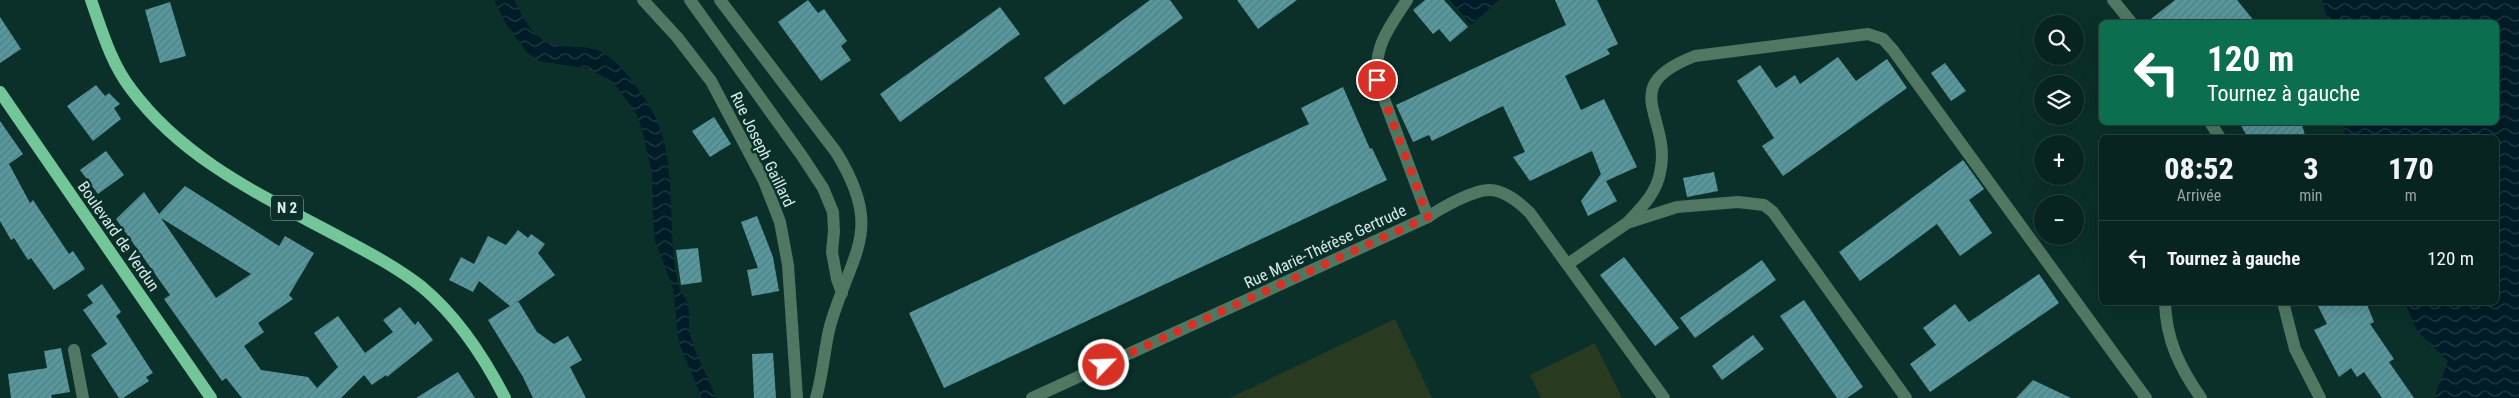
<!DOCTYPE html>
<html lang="fr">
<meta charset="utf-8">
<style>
body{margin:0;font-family:"Roboto Condensed",sans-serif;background:#112c29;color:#f1f3f6;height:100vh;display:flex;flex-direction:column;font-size:19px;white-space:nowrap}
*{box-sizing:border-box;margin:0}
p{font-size:16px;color:#98a4a5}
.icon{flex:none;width:28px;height:28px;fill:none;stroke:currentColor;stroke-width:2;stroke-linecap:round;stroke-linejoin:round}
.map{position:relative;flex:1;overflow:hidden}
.panel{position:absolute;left:2099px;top:135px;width:400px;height:170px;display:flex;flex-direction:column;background:#082420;border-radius:8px;box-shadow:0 5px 20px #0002,0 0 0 1px #29413e}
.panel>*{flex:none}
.banner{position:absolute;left:2099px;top:20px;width:400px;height:105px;border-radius:8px;box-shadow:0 5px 20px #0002,0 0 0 1px #29413e;background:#0b6e4f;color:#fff;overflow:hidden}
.controls{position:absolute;left:2034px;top:15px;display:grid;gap:10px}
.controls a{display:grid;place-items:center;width:50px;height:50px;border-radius:50%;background:#082420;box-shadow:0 5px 20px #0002,0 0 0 1px #29413e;font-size:25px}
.pin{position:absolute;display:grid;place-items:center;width:42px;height:42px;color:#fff;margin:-21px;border:2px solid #fff;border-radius:50%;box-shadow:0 1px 5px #0007}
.me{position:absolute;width:55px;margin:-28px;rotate:66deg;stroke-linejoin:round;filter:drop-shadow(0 0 4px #0008)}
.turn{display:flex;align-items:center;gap:18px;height:105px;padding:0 25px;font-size:22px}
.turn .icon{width:65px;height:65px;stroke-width:2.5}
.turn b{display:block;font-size:35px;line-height:42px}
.eta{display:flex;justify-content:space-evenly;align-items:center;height:85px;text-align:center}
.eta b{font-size:30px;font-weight:800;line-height:35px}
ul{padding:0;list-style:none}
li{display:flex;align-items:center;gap:15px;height:75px;padding:0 25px;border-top:1px solid #29413e}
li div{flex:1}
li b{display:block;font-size:19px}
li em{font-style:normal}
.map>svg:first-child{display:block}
</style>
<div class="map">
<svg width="2519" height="398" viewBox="0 0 2519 398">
<defs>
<pattern id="water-waves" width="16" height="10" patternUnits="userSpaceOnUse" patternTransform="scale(1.25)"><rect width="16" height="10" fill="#001c26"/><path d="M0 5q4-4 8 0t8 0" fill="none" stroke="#243d46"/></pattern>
<pattern id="building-hatch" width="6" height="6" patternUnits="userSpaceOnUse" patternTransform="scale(1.25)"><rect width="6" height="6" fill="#58989d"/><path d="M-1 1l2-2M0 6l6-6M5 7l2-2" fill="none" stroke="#517f83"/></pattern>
</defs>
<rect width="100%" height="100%" fill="#0b302a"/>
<!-- pitch -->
<g fill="#283a20">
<polygon points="1395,319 1432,398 1230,398"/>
<polygon points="1595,343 1622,398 1541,398 1530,375"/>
</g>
<!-- water -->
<g fill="url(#water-waves)">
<path d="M494,0h20c10,20 21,43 46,46 12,1 25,0 37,4 20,7 41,38 52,55 32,53 16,121 29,179 1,6 6,11 9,17 4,11 0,26 4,37 6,21 18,40 25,60h-14l-23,-55 -6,-55 -18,-47 -2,-23 -1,-45 -9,-40 -6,-18 -19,-27 -14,-11 -15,-8 -50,-8 -11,-7 -22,-30z"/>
<polygon points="1450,0 1499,0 1471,25"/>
<polygon points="2322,0 2519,0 2519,398 2434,398 2448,361 2417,331 2405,303 2496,302 2496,138 2346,137 2343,123 2496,122 2496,22 2328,22"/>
</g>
<!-- building -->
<g fill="url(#building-hatch)" fill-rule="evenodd">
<polygon points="808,0 818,13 824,9 847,41 841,46 851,60 821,81 778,22"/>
<polygon points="1150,0 1170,0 1183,18 1064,105 1044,78"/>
<polygon points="1237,0 1297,0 1258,29"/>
<polygon points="1425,0 1444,0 1468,27 1450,42 1439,29 1433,34 1413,10"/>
<polygon points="1555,0 1597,0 1618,44 1607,49 1610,54 1565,76 1581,110 1604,99 1637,167 1606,181 1617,201 1588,216 1581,201 1601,174 1592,151 1530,181 1513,157 1525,152 1503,106 1432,141 1429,135 1413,142 1396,105 1566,25"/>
<polygon points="2175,0 2237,0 2255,22 2147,22"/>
<polygon points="170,2 186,56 160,63 145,10"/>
<polygon points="1000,7 1020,34 900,122 880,94"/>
<polygon points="0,17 21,49 0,63"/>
<polygon points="1838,57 1856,81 1887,59 1907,88 1783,176 1762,146 1774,138 1737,81 1760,65 1776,88 1795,75 1800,84"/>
<polygon points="1945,63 1966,91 1951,101 1931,73"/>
<polygon points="96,85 105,96 109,93 120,104 114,108 121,119 93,141 67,106"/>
<polygon points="1343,87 1370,149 1372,148 1387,180 944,388 909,313 1309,124 1301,108"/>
<polygon points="714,117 731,144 710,157 692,131"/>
<polygon points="0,121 23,154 9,164 30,203 33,200 69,254 73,251 85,269 54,290 31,258 28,260 14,238 11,240 0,221"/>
<polygon points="2239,122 2301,122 2306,138 2248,138"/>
<polygon points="106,151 124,175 98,194 80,170"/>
<polygon points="1963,160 1984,189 1969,200 1992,233 1960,256 1937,224 1860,281 1839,252"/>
<polygon points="1714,172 1718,191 1687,197 1683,178"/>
<path d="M185,186l94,60 6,-10 29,17 -25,42 4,4 -35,24 6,9 -20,14 17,24 47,7 9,11 21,-21 -24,-34 24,-17 27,37 28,-21 -10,-12 17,-13 15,18 3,-4 15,19 -46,37 -1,-2 -14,10 -8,-10 -23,23h-99l-16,-20 -4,3 -58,-82 6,-4 -54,-76 28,-27 15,22zM161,218l90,56 -35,24z"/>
<polygon points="757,216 773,257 779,291 752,296 747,270 758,268 741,222"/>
<polygon points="518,230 528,238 531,234 545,244 538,253 555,275 516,303 518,301 537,332 554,344 568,336 582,360 570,367 586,398 533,398 523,377 488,320 510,306 479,281 473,292 449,280 461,257 474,264 488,236 506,245"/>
<polygon points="698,248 702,282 681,285 676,250"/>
<polygon points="1624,257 1679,328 1655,346 1600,275"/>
<polygon points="1762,260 1776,280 1695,338 1680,318"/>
<polygon points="2039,274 2059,303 1930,392 1910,364 1936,345 1923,328 1955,304 1969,322"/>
<polygon points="102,284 121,312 116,316 153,373 146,377 149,381 123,398 119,398 91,355 107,344 83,310 93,303 87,295"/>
<polygon points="1804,300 1863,387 1847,398 1837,398 1780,316"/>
<polygon points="2316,302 2366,302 2374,322 2370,324 2394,359 2389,362 2414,398 2382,398 2364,372 2357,377 2351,368 2339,377 2314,330 2327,324"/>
<polygon points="1753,335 1764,349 1722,380 1712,366"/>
<polygon points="61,348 70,392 51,395 52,398 11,398 8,374 47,368 44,351"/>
<polygon points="773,353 776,398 754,398 752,354"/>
<polygon points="458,372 475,398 416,398"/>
<polygon points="2033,380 2071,398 2016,398"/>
</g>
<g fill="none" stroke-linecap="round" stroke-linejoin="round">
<!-- minor -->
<g stroke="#507761" stroke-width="12">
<polyline points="643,0 677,37 711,81 764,181 780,222 788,265 797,398"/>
<polyline points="690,0 802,156 823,188 833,212 834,231 832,252 837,279 842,293"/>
<path d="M720,0l116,152c49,79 16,98 -6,174 -6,24 -7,49 -14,72"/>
<path d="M1407,0c-18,28 -33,45 -30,80l51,137"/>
<polyline points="2113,0 2131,22"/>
<polyline points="2210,122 2220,138"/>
<path d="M1627,223c14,-15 29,-29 33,-50 13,-56 -46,-86 35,-117l173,-22 15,5 10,11 253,348"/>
<polyline points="1568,264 1627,223 1677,207 1738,202 1764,205 1773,212 1906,398"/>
<path d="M2165,302c1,38 15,66 36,96"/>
<polyline points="2283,302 2295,349 2320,398"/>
<polyline points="74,350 83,398"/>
<path d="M1032,398l396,-181c13,-9 45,-27 61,-27 16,0 31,13 41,23l134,185"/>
</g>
<!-- major -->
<g stroke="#72c698" stroke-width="12">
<path d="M91,0c11,31 20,63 40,89 54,73 136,109 214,151 26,14 53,28 77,47 36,30 62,70 83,111"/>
<polyline points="0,92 211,398"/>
</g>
</g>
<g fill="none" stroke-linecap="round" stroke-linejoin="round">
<!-- route -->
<polyline stroke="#d93025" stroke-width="9" stroke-dasharray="0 16.2" points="1104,365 1428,217 1377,80"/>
</g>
<g text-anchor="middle" stroke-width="5" stroke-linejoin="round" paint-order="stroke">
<!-- shield labels -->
<rect fill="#0b302a" stroke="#9ab3ae" stroke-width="1" x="271" y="195.5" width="32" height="25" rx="4"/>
<g font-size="15" font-weight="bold" fill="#d8ebe7">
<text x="287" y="213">N 2</text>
</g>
<!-- street labels -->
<g font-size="16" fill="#d8ebe7" stroke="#0b302a">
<text transform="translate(763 149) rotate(64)" y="6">Rue Joseph Gaillard</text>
<text transform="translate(119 236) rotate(55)" y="6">Boulevard de Verdun</text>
<text transform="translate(1325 246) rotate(-25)" y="6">Rue Marie-Thérèse Gertrude</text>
</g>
</g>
</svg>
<div class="controls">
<a><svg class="icon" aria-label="search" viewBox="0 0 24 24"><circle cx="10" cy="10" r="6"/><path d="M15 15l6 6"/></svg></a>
<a><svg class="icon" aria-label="layers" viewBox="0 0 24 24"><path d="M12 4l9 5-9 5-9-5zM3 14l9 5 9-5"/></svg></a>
<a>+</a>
<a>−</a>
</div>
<div class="pin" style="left:1377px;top:80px;background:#d93025"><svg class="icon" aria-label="arrive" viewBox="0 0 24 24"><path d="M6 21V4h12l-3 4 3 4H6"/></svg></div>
<svg class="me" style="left:1104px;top:365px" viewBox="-20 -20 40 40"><circle r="17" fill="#d93025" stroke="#fff" stroke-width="3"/><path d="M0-11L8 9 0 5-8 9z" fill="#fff"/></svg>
<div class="banner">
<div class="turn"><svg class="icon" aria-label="left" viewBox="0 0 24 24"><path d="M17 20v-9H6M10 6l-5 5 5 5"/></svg><div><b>120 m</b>Tournez à gauche</div></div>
</div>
<section class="panel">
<div class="eta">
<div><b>08:52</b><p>Arrivée</p></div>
<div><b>3</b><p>min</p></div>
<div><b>170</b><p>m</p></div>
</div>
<ul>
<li><svg class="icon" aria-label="left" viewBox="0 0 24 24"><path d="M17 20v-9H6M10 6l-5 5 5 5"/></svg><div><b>Tournez à gauche</b></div><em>120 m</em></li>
</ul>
</section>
</div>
